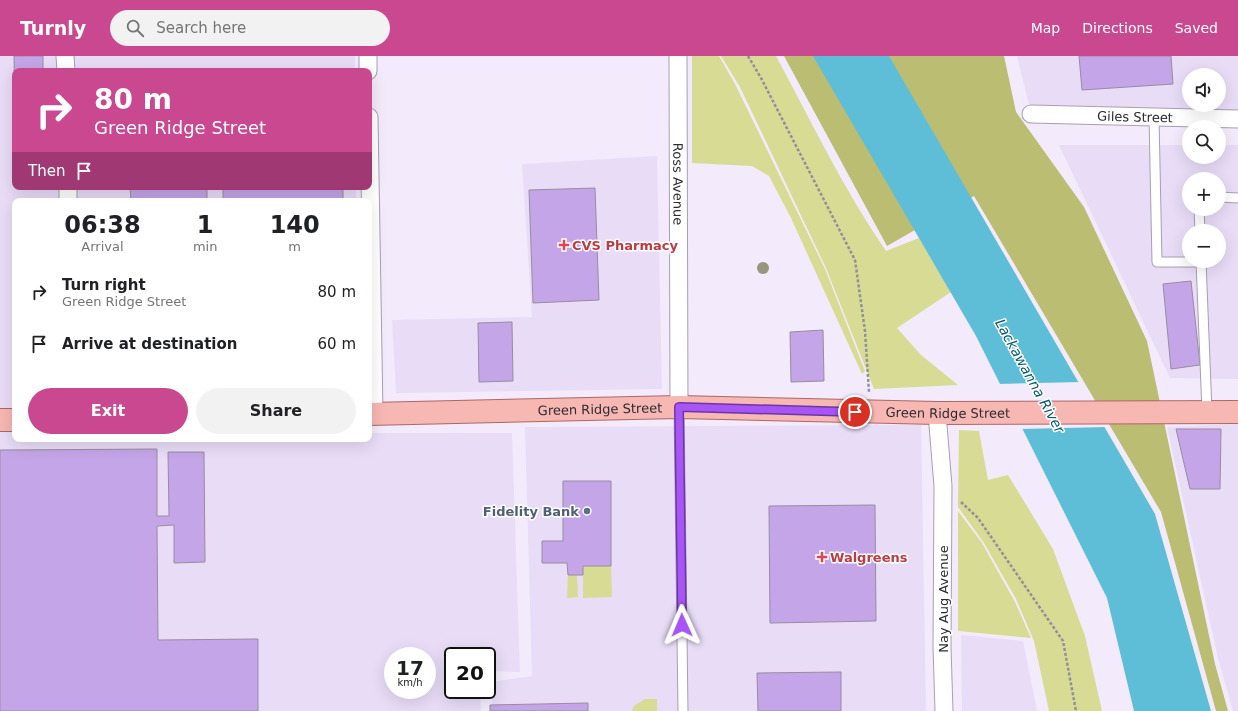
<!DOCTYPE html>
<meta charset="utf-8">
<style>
body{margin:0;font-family:"DejaVu Sans",sans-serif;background:#f2f2f2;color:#202124;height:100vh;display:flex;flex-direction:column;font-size:15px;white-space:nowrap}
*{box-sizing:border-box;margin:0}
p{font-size:13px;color:#757577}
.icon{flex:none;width:22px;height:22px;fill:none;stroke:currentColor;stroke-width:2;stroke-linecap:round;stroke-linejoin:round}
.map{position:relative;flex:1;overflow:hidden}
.panel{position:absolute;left:12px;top:142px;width:360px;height:244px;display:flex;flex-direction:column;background:#fff;border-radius:8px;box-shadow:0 4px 16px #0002}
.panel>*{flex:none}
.hud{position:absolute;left:12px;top:12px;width:360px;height:122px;border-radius:8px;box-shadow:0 4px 16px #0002;background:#c94890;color:#fff;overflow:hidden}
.buttons{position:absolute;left:1182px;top:12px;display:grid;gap:8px}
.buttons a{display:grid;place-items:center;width:44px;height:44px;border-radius:50%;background:#fff;box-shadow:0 4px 16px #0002;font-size:20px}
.speed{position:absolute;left:384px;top:591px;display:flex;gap:8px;font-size:20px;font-weight:700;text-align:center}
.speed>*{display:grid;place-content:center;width:52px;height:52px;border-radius:50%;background:#fff;box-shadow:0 4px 16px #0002;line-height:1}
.speed small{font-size:10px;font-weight:400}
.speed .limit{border:2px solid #111;border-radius:6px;background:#fff;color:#111}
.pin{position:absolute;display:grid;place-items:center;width:34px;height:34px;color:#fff;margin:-17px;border:2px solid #fff;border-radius:50%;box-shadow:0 1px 4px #0007}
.me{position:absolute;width:44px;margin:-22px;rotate:359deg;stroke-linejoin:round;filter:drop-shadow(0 0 3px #0008)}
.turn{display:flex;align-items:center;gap:14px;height:84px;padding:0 16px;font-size:18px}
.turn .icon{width:52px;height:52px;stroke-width:2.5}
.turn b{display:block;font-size:28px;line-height:34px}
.then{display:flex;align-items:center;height:38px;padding:0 16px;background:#0003;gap:8px;font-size:15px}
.eta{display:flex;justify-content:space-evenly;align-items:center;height:68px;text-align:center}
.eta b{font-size:24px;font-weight:700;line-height:28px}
.action{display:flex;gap:8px;margin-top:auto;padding:8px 16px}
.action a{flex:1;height:46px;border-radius:24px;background:#c94890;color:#fff;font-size:16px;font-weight:700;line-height:46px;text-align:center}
.action a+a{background:#f2f2f2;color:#202124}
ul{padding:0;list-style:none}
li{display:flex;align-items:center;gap:12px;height:52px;padding:0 16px}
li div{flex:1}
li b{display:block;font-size:15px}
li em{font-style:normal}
header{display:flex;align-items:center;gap:24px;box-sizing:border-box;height:56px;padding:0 20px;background:#c94890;color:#fff}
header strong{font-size:19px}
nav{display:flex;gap:22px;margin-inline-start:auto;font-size:14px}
.search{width:280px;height:36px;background:#f2f2f2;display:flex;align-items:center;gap:10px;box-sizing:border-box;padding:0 14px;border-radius:22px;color:#757577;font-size:15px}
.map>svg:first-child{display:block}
</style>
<header>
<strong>Turnly</strong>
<div class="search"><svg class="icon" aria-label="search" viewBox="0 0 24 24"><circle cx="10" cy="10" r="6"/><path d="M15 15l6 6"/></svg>Search here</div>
<nav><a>Map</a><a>Directions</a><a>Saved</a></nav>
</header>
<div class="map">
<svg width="1238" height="655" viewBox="0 0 1238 655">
<rect width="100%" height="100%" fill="#f3ebfc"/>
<!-- built -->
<g fill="#e8dcf7" fill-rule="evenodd">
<path d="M0,0h355v15h-340v116h341v14h-341v238h354v-6h143l8,239 -33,-1v-15h-34v34h27l1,21h-481zM393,600h34v34h-34z"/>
<path d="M1017,0h221v54l-209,-5zM1189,19h30v30h-30z"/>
<path d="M1059,89h130v12h30v-12h19v234l-68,-1zM1189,123h30v30h-30zM1189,175h30v30h-30z"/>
<polygon points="657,100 662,333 396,337 392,264 532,261 522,108"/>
<polygon points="1238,368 1238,655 1233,655 1218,602 1167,371"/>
<polygon points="921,369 926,655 492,655 492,626 532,620 525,371"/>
<polygon points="961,579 1023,585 1037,655 962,655"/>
</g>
<!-- green -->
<g fill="#d7db94">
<polygon points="692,0 719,0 735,28 825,213 865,315 862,318 791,162 769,120 752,110 692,107"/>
<path d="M721,0h55c35,65 68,134 110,195l33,-13 32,54 -54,36 24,27 37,30 -84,4 -48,-121 -86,-181z"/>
<polygon points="959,374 979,375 988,424 1008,419 1053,493 1085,580 1102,655 1049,655 1034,585 1016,543 984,487 958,451"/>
<polygon points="958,455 982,487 1015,546 1031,582 958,575"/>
<polygon points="583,510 611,510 612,541 583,542"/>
<polygon points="568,519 577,519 578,541 567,542"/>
<polygon points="645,643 657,643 657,655 632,655 634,650"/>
</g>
<!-- forest -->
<polygon fill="#babd72" points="784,0 1004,0 1016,56 1084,151 1147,285 1215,608 1228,655 1216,655 1161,456 974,140 887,190"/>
<!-- water -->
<polygon fill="#5ebed8" points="813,0 889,0 1155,458 1211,655 1134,655 1107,542 976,280"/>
<!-- pier -->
<polygon fill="#f3ebfc" points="1081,326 1107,371 1020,373 998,328"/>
<!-- building -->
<g fill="#c4a5e7" stroke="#968da0">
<polygon points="14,0 43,0 43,15 15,15 15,58"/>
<polygon points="1079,0 1171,0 1173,28 1082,34"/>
<polygon points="130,131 207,131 207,145 131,145"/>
<rect x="223" y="131" width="120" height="14"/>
<polygon points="595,132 599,244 533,247 529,134"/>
<polygon points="1191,225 1200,309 1171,313 1163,228"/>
<polygon points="512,266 513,325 479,326 478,267"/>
<polygon points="823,274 824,325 791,326 790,276"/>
<polygon points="1176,373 1221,373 1220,433 1190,433"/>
<polygon points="157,393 157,460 169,460 168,396 204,396 205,506 174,507 174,469 157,470 158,584 258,583 258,655 0,655 0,394"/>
<polygon points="563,425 611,425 611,510 583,510 583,519 568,519 567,507 542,507 542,485 563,485"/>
<polygon points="875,449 876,565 770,567 769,450"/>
<polygon points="841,616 841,655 758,655 757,617"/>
<polygon points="588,647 588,655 490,655 490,649"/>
</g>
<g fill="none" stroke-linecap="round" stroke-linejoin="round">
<!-- service casing -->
<g stroke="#a79fb2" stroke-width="11">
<g id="service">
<polyline points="1154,61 1157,206 1201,206"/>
<polyline points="1219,141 1238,142"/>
<polyline points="1199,153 1200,175"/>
<polyline points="1201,205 1207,356"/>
<polyline points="679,351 683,655"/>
</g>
</g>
<!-- minor casing -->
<g stroke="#a79fb2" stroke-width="19">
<g id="minor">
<polyline points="65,0 66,15"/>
<polyline points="368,0 368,15"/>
<path id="s1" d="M678,0l1,351"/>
<path id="s2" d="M1031,58l207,5"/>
<polyline points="369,61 374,358"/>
<polyline points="68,131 68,145"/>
<polyline points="937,357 943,430 942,591 944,655"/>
</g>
</g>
<!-- primary casing -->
<g stroke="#ad6766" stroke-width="24">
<g id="primary">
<path id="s3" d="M369,358l310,-7 258,6 301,-1"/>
<polyline points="0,364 15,364"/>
</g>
</g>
<!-- path -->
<g stroke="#938e9a" stroke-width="2.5" stroke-dasharray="3 2" stroke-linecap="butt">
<polyline points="748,0 761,22 855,204 865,275 869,336"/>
<polyline points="961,446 978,462 1063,585 1076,655"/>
</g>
<!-- service -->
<use href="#service" stroke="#fff" stroke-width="9"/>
<!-- minor -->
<use href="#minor" stroke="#fff" stroke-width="17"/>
<!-- primary -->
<use href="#primary" stroke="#f7b7b3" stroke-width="22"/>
</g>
<!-- trees -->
<circle fill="#98957e" cx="763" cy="212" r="6"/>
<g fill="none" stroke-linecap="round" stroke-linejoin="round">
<!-- route casing -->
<g stroke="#6d37a1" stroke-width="10">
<polyline id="route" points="682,569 679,351 855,356"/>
</g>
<!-- route -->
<use href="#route" stroke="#a855f7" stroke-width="7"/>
</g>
<!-- markers -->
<g fill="#e0444e" stroke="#fff" stroke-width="1.5">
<path d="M562 183h4v4h4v4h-4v4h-4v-4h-4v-4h4z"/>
<path d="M820 495h4v4h4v4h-4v4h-4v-4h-4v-4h4z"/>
</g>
<circle fill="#5c6f8a" stroke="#fff" stroke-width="1.5" cx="587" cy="455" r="4"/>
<g text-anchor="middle" stroke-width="3" stroke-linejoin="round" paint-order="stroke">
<!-- street labels -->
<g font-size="13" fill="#2e2b33" stroke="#fff">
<text dy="5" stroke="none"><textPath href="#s2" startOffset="104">Giles Street</textPath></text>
<text dy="5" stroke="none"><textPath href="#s1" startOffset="128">Ross Avenue</textPath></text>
<text dy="5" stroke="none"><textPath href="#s3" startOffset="231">Green Ridge Street</textPath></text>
<text dy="5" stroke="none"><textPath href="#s3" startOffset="579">Green Ridge Street</textPath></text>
<text transform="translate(943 543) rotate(-90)" y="5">Nay Aug Avenue</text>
</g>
<!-- health labels -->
<g font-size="13" font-weight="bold" fill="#be3a42" stroke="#fff" text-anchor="start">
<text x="572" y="194">CVS Pharmacy</text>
<text x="830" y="506">Walgreens</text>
</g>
<!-- service labels -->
<g font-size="13" font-weight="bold" fill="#4e5e75" stroke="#fff" text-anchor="end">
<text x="579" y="460">Fidelity Bank</text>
</g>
<!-- water labels -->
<g font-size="14" font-style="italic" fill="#085c6e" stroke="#fff">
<text transform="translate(1030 320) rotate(61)" y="5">Lackawanna River</text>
</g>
</g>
</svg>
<div class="buttons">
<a><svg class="icon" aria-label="sound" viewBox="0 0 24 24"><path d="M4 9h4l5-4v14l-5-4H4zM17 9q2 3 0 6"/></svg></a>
<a><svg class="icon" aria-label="search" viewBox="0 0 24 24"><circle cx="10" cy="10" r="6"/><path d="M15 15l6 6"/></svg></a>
<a>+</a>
<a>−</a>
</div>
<div class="speed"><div>17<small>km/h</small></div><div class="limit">20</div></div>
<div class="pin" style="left:855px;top:356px;background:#d93025"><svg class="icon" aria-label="arrive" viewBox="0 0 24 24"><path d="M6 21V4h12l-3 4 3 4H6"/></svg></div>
<svg class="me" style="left:682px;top:569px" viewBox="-20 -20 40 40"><path d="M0-17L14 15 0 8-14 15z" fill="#a855f7" stroke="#fff" stroke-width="4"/></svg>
<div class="hud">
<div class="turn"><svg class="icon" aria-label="right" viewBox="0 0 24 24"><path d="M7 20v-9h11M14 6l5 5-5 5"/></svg><div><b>80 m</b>Green Ridge Street</div></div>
<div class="then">Then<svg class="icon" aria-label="arrive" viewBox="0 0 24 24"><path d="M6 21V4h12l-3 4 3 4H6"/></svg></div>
</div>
<section class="panel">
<div class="eta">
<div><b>06:38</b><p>Arrival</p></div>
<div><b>1</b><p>min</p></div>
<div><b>140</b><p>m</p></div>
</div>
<ul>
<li><svg class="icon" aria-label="right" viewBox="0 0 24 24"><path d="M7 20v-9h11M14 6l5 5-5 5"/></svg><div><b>Turn right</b><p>Green Ridge Street</p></div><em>80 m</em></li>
<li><svg class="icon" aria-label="arrive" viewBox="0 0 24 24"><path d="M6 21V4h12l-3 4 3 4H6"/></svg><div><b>Arrive at destination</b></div><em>60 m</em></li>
</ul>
<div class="action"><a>Exit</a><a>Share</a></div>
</section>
</div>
